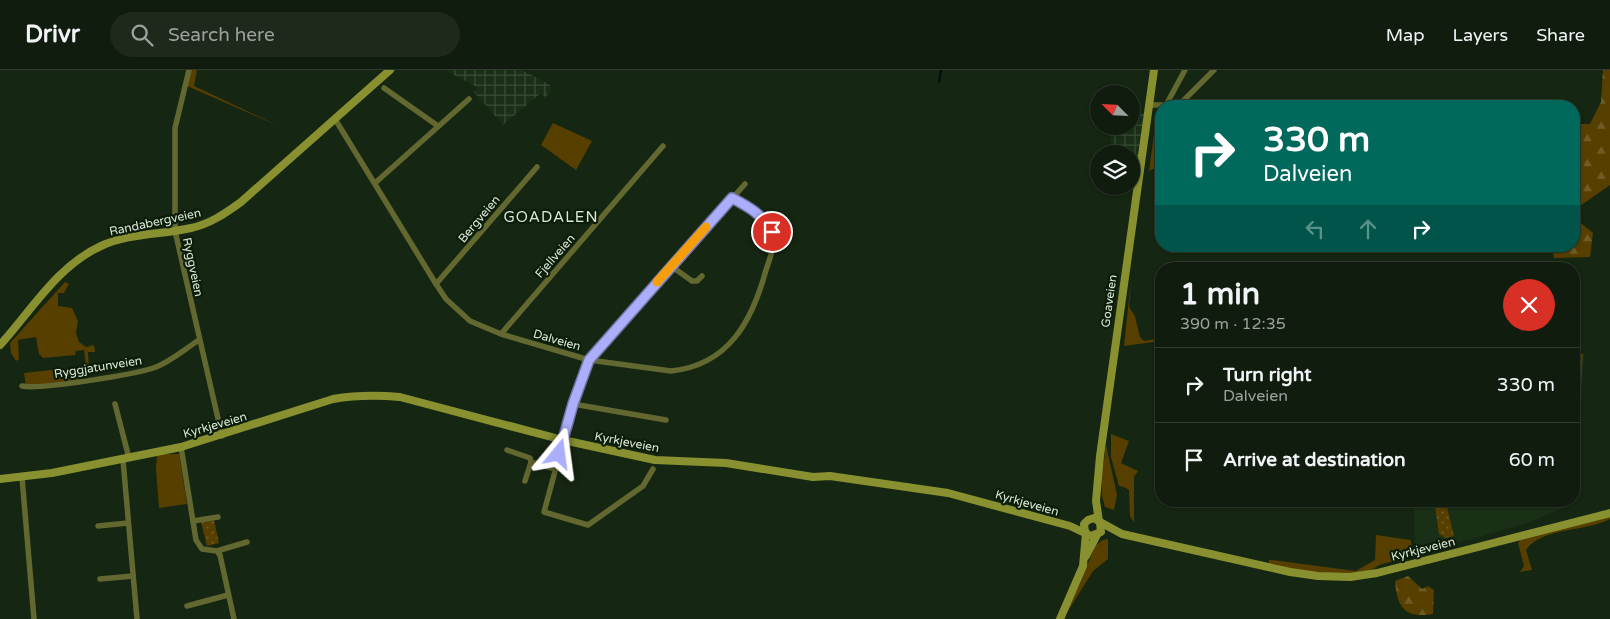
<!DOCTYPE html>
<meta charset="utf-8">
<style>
body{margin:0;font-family:"Varela Round",sans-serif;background:#1e291c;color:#f1f3f6;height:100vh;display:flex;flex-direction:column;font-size:19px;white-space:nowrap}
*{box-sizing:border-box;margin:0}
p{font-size:16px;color:#9ca19e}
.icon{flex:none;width:28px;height:28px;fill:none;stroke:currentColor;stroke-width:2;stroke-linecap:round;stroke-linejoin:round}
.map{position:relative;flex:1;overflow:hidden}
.side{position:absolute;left:1155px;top:192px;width:425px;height:245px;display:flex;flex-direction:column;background:#101c0e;border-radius:20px;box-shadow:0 1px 4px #0004,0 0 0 1px #303a2e}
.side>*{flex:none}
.guide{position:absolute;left:1155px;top:30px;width:425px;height:152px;border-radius:20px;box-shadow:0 1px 4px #0004,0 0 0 1px #303a2e;background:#00695c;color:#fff;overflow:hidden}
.needle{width:32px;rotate:294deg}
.tools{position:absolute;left:1090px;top:15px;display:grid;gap:10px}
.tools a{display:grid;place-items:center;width:50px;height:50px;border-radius:50%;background:#101c0e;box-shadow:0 1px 4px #0004,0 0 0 1px #303a2e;font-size:25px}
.pin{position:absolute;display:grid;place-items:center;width:42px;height:42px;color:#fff;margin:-21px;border:2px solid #fff;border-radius:50%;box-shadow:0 1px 5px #0007}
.me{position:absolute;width:55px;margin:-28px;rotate:16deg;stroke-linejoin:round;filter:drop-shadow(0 0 4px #0008)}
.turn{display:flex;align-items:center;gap:18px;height:105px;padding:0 25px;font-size:22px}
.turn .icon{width:65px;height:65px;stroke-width:2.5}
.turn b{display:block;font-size:35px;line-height:42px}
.lanes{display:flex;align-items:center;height:48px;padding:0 25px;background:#0003;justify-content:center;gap:25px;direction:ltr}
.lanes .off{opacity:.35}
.round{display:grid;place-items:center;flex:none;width:52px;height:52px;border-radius:26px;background:#1e291c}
.headline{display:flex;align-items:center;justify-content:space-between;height:85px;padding:0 25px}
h1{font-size:30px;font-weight:800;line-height:38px}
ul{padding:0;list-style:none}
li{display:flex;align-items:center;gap:15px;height:75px;padding:0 25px;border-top:1px solid #303a2e}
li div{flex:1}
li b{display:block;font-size:19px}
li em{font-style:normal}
header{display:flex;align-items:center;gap:30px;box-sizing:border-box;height:70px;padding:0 25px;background:#101c0e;border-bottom:1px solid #303a2e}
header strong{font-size:24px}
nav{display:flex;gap:28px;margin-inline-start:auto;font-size:18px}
.search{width:350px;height:45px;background:#1e291c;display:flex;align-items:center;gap:12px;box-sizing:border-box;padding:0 18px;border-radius:28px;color:#9ca19e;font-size:19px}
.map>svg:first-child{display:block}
</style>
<header>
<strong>Drivr</strong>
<div class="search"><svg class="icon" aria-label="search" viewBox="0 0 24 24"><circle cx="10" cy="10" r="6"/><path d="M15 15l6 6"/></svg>Search here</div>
<nav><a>Map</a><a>Layers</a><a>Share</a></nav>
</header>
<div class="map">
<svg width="1610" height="549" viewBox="0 0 1610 549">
<defs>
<pattern id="industrial-grid" width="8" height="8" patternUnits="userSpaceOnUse" patternTransform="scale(1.25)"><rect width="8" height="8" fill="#192f16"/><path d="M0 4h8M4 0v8" fill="none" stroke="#3a4d37"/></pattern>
<pattern id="forest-firs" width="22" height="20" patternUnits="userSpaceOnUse" patternTransform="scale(1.25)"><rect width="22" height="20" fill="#573f00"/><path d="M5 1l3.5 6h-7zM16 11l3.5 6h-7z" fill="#6f5b25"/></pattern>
<pattern id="park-dots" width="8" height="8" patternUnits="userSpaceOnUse" patternTransform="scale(1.25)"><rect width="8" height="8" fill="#573f00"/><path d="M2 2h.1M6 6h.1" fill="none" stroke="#6f5b25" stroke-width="1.8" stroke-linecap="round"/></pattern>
</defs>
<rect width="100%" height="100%" fill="#152612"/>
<!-- built -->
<g fill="#192f16">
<polygon points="1574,283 1584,284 1579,379 1582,393 1574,395"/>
<polygon points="1414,431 1563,431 1565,437 1530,452 1473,469 1415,480"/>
</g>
<!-- industrial -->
<g fill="url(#industrial-grid)">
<polygon points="445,0 522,0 550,15 551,22 545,27 541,23 503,55 474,22 478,19 475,16"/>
<polygon points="1131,38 1145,44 1134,119 1128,116 1131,116 1131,84 1120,84 1112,77 1108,56 1131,56"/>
</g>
<!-- grass -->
<g fill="#573f00">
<polygon points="191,0 197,0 194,16 279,56 187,16"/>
<polygon points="1161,40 1161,95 1149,101 1157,42"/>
<polygon points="553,53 592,71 576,100 541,75"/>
<polygon points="1131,209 1129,237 1135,246 1140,267 1144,271 1161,268 1161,271 1124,276"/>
<polygon points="65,212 69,214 64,223 58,223 58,236 72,238 78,251 76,263 79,272 86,277 94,275 95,282 88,282 89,299 97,299 94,303 87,304 81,300 86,298 84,280 76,281 75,285 43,288 39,284 36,267 18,270 19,289 16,291 11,283 10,273"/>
<polygon points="1574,284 1583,284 1577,374 1574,374"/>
<polygon points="77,297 79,311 26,317 24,303"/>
<polygon points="1111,364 1129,371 1121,393 1138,401 1134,407 1134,452 1130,446 1129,420 1124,417 1119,416 1111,387"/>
<polygon points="1106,375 1117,425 1114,440 1105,437 1102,426 1102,405"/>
<polygon points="157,384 179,384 187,434 159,438 156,399"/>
<path d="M1610,445v4c-24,13 -68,8 -84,31l6,20 -12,2 4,-6 -6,-23 4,-5z"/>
<path d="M1376,465l35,5 1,17c-10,4 -20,4 -30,7 -6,2 -10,7 -17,8 -31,8 -66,-1 -96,-8v-4h3l84,11 19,-11z"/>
<polygon points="1108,469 1108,489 1093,501 1063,549 1096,475 1103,470"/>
</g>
<!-- forest -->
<g fill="url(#forest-firs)">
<polygon points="1603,0 1610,0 1610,115 1580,136 1577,150 1593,163 1590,187 1554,188 1552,176 1574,176 1574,54 1590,54 1601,32"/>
<path d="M1408,506l14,13 6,-3 6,4 -1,24c-29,5 -36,-8 -38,-33z"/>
</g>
<!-- park -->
<g fill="url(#park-dots)">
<polygon points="1446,433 1454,466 1445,468 1439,464 1435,436"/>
<polygon points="214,450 219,473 207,476 201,452"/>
</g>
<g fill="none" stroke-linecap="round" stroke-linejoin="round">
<!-- stream -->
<polyline stroke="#010e0f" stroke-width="2" points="939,12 941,0"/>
<!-- street -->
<g stroke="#636830" stroke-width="5.5">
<polyline points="189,0 175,58 175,161 222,366"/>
<polyline points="384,18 438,56"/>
<polyline points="1149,35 1166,35 1185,0"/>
<polyline points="1178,36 1214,0"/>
<path d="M335,49l101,165 10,15 24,22 31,13 88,26 82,11c58,-6 81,-50 95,-101 4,-12 10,-26 6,-38 -6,-18 -25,-26 -40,-34"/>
<polyline points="375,113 469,29"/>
<polyline points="671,196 692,211 697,211 702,206"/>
<polyline points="436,214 537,97"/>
<polyline points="501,264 663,76"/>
<path d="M22,316c17,4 116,-12 134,-19 15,-6 29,-18 43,-27"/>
<polyline points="115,334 129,388"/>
<polyline points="573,334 666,350"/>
<polyline points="181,377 196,470 202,479 217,481 220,485 234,549"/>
<polyline points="507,380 530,388 531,392 555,399"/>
<polyline points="123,390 137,549"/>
<polyline points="653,399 643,416 588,455 544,442 573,335 589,290 745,114"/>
<polyline points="22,407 34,549"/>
<polyline points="525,411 531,392"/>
<polyline points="193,451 218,447"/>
<polyline points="98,456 128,453"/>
<polyline points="217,481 247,472"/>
<polyline points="100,509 133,506"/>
<polyline points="187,536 228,525"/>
</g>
<!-- secondary -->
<g stroke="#899030" stroke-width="8">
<path d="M0,275c31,-34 57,-79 101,-99 28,-13 59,-11 90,-18 19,-4 35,-15 50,-26l149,-132"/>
<path d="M0,409l52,-6 129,-26 152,-48c23,-4 45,-4 67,-2l163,43 92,20 71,3 87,14 17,-1 118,17 122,33 21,10 10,-4 -1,-10 -6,-4 -6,2 -4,4 1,8"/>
<polyline points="1099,451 1096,431 1100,386 1154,0"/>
<polyline points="1100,452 1122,464 1290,502 1318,506 1350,507 1377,503 1610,443"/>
<polyline points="1086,486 1097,465"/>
<polyline points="1060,549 1083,496 1086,463"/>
</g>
</g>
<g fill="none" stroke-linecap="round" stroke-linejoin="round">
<!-- route casing -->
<g stroke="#6f72a3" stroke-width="12">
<path id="route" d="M559,384l14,-50 16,-44 143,-162c17,9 30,16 40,34"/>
</g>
<!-- route -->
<use href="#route" stroke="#abaffb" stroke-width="9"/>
<!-- slow -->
<polyline stroke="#f59e0b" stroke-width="9" points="657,212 706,157"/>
</g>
<g text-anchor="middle" stroke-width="4.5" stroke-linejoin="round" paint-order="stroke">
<!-- street labels -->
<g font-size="12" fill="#dce8da" stroke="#0c1d09">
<text transform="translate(479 149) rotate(-50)" y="4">Bergveien</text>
<text transform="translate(155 152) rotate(-12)" y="4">Randabergveien</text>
<text transform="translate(555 186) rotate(-49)" y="4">Fjellveien</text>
<text transform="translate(193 197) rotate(78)" y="4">Ryggveien</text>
<text transform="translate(1109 231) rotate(-82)" y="4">Goaveien</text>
<text transform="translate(557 270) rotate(16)" y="4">Dalveien</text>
<text transform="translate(98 297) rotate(-9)" y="4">Ryggjatunveien</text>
<text transform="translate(215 355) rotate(-16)" y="4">Kyrkjeveien</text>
<text transform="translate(627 372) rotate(11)" y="4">Kyrkjeveien</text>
<text transform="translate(1027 433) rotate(16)" y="4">Kyrkjeveien</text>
<text transform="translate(1423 479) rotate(-14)" y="4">Kyrkjeveien</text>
</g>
<!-- quarter labels -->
<g font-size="15" letter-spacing="1" fill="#dce8da" stroke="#0c1d09">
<text x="551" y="152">GOADALEN</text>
</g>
</g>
</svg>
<div class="tools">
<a><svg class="needle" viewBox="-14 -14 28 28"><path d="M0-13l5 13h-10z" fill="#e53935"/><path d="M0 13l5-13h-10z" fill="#9ca19e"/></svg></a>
<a><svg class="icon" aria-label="layers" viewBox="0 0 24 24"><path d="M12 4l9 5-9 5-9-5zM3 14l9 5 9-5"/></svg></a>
</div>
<div class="pin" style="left:772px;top:162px;background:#d93025"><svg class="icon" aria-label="arrive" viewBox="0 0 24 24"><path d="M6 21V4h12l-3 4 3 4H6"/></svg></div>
<svg class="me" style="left:559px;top:384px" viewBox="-20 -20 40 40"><path d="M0-17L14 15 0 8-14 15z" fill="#abaffb" stroke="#fff" stroke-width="4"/></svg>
<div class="guide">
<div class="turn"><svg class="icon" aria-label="right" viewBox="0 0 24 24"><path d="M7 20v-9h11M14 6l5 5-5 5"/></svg><div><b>330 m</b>Dalveien</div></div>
<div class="lanes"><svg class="icon off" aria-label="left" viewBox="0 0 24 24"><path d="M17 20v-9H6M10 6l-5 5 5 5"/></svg><svg class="icon off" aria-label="ahead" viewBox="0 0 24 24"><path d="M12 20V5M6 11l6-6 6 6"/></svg><svg class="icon" aria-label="right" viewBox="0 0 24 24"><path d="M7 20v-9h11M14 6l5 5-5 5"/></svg></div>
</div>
<section class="side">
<div class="headline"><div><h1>1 min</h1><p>390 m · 12:35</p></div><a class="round" style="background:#d93025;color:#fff"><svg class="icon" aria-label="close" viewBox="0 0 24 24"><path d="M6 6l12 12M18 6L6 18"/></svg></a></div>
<ul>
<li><svg class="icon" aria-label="right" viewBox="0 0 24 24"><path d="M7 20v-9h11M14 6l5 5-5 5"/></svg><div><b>Turn right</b><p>Dalveien</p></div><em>330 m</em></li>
<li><svg class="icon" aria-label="arrive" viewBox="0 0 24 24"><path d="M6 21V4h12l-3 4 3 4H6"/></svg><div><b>Arrive at destination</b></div><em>60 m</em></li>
</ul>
</section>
</div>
